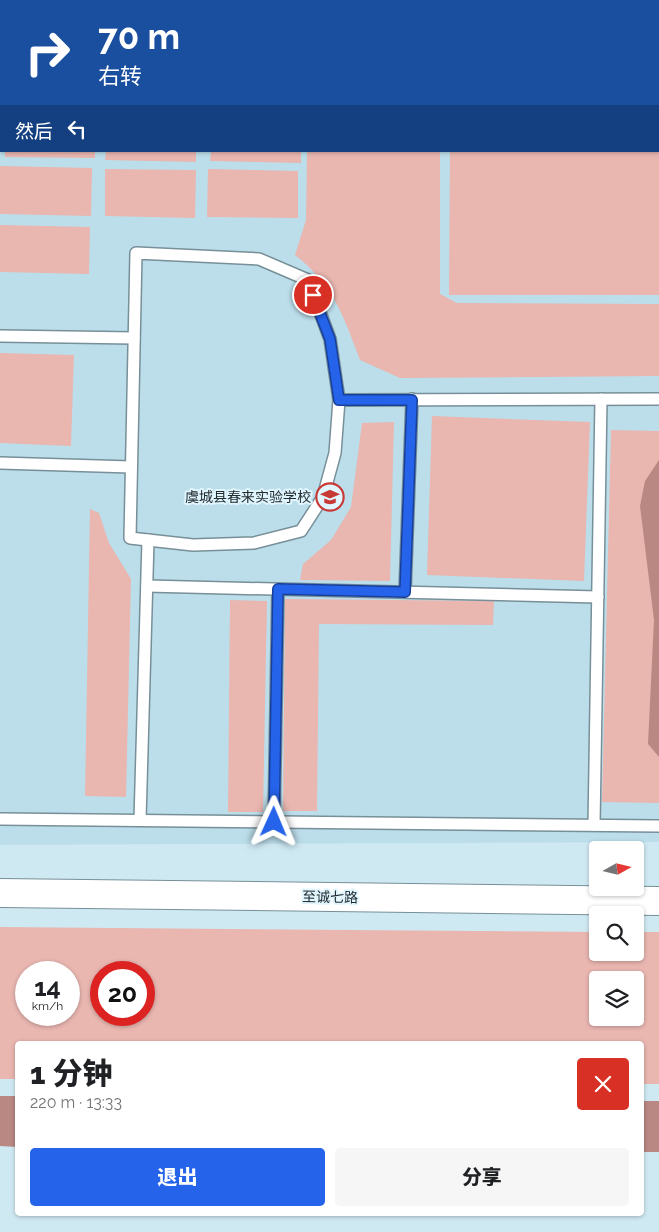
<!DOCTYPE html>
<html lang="zh">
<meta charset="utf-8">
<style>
body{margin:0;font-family:Raleway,"Noto Sans SC",sans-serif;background:#f6f6f6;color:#202124;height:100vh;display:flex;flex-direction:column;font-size:19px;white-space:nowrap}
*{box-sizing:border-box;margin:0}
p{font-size:16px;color:#757577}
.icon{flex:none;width:28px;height:28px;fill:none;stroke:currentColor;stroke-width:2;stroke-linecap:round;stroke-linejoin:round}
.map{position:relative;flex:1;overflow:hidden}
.side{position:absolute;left:15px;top:1041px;width:629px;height:175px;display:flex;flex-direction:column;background:#fff;border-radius:5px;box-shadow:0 1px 4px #0004}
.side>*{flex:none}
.top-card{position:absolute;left:0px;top:0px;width:660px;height:152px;box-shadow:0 1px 4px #0004;background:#1a4fa0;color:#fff;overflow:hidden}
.needle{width:32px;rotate:82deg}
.tools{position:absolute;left:589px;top:841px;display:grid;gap:10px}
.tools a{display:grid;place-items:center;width:55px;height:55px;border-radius:5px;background:#fff;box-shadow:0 1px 4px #0004;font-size:25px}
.speed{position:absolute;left:15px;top:961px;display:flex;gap:10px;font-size:25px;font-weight:700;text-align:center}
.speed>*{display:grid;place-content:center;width:65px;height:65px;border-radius:50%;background:#fff;box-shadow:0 1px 4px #0004;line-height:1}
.speed small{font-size:12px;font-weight:400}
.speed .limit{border:8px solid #d22;background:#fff;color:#111}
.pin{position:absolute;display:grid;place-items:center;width:42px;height:42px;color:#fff;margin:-21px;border:2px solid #fff;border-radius:50%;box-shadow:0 1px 5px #0007}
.me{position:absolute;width:55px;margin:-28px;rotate:1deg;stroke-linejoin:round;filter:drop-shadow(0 0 4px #0008)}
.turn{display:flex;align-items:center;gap:18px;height:105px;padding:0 15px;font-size:22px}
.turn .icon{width:65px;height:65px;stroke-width:2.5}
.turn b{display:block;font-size:35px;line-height:42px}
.then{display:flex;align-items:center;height:48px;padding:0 15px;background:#0003;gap:10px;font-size:19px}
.round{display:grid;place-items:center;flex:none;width:52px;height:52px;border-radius:5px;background:#f6f6f6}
.overview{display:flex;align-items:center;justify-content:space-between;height:85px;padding:0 15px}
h1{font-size:30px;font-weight:800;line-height:38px}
.cta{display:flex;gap:10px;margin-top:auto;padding:10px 15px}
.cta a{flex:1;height:58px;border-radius:5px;background:#2563eb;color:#fff;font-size:20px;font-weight:800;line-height:58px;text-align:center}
.cta a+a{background:#f6f6f6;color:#202124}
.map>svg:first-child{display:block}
</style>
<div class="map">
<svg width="659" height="1232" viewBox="0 0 659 1232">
<rect width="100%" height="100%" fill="#cfe9f3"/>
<!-- built -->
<path fill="#bcdeeb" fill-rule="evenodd" d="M0,0h659v842l-659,3zM1,1h658v150h-658z"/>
<!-- green -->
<g fill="#e9b6b0" fill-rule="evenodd">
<polygon points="659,73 659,295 449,295 450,151 659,151"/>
<polygon points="5,151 95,151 95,158 5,157"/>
<polygon points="106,151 196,151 196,162 105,160"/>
<polygon points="211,151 301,151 301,163 210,161"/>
<path d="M307,151h133v143l17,9 202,1v72l-259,2 -40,-18c-17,-45 -26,-74 -65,-105l11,-35z"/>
<polygon points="0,166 92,168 91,216 0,214"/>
<polygon points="105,169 196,170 195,218 105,216"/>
<polygon points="208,169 298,171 298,218 207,217"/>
<polygon points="0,225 90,227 89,274 0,272"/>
<polygon points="0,353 74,355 71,446 0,443"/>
<polygon points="432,416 590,422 584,581 427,575"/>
<polygon points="394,422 390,581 300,580 303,564 331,540 351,507 362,423"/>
<polygon points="611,430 659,431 659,803 602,802"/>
<polygon points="90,509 99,513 109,543 131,579 126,797 85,796"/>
<polygon points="285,599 494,601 493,625 319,624 317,811 283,811"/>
<polygon points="230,600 267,601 263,812 228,812"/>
<path d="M0,927l597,5 1,20h37v-20h24v152h-18v-40h-623l-1,35h-17zM26,972h43v43h-43zM101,972h43v43h-43zM598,980h37v38h-37z"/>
</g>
<!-- water -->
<g fill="#b98883">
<polygon points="659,460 659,757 648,744 654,620 640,506 645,481"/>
<polygon points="0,1096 17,1096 17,1147 0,1146"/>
<rect x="641" y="1101" width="18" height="51"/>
</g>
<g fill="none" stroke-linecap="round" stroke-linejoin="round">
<!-- service casing -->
<g stroke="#778f98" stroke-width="14">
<g id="service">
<polygon points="136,253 259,259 308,280 330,339 339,400 335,453 323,497 301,531 254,543 193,545 130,538"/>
<polyline points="0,336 134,338"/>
<polyline points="339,400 659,399"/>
<polyline points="0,463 131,467"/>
<polyline points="147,586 598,597"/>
<polyline points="405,592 412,399"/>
<polyline points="0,819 659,826"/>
<polyline points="140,820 148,540"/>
<polyline points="274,822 278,589"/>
<polyline points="594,825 601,399"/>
</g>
</g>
<!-- secondary casing -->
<g stroke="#778f98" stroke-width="30">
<polyline id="secondary" points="0,893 659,901"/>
</g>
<!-- service -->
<use href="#service" stroke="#fff" stroke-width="11"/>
<!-- secondary -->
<use href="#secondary" stroke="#fff" stroke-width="28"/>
</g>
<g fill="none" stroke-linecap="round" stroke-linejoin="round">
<!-- route casing -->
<g stroke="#184099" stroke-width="12">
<polyline id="route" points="274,822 278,589 405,592 412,400 339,400 330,339 313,295"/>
</g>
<!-- route -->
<use href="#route" stroke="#2563eb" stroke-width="9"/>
</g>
<!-- icons -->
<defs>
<g id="school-ring" transform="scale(1.4375)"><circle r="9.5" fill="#e0f5fd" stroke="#c83936" stroke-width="1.5"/><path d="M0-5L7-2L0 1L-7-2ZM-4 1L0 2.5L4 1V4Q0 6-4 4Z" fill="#c83936"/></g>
</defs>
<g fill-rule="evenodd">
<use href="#school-ring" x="330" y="497"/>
</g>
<g text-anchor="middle" stroke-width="4" stroke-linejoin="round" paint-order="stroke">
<!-- poi labels -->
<g font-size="14" fill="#212b2f" stroke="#e0f5fd" text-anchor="end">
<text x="311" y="502">虞城县春来实验学校</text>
</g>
<!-- street labels -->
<g font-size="14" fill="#212b2f" stroke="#e0f5fd">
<text transform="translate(330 897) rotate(1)" y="5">至诚七路</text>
</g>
</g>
</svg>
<div class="tools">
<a><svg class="needle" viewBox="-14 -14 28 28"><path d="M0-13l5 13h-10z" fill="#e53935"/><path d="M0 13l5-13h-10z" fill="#757577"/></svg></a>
<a><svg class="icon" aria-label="search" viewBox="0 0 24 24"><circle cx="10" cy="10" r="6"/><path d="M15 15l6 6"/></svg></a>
<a><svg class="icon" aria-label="layers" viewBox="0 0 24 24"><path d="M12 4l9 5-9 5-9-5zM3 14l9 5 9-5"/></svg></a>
</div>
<div class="speed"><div>14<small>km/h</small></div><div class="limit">20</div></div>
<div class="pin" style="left:313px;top:295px;background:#d93025"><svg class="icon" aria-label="arrive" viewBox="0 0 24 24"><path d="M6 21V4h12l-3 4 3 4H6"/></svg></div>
<svg class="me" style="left:274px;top:822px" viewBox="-20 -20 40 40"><path d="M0-17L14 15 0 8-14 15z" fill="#2563eb" stroke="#fff" stroke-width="4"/></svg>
<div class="top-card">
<div class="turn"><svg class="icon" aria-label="right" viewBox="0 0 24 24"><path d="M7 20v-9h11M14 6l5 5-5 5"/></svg><div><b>70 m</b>右转</div></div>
<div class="then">然后<svg class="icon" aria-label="left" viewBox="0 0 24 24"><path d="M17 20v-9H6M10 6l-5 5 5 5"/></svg></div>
</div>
<section class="side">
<div class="overview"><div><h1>1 分钟</h1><p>220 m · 13:33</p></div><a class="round" style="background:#d93025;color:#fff"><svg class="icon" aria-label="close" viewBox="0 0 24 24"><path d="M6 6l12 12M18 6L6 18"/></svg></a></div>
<div class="cta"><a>退出</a><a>分享</a></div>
</section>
</div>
